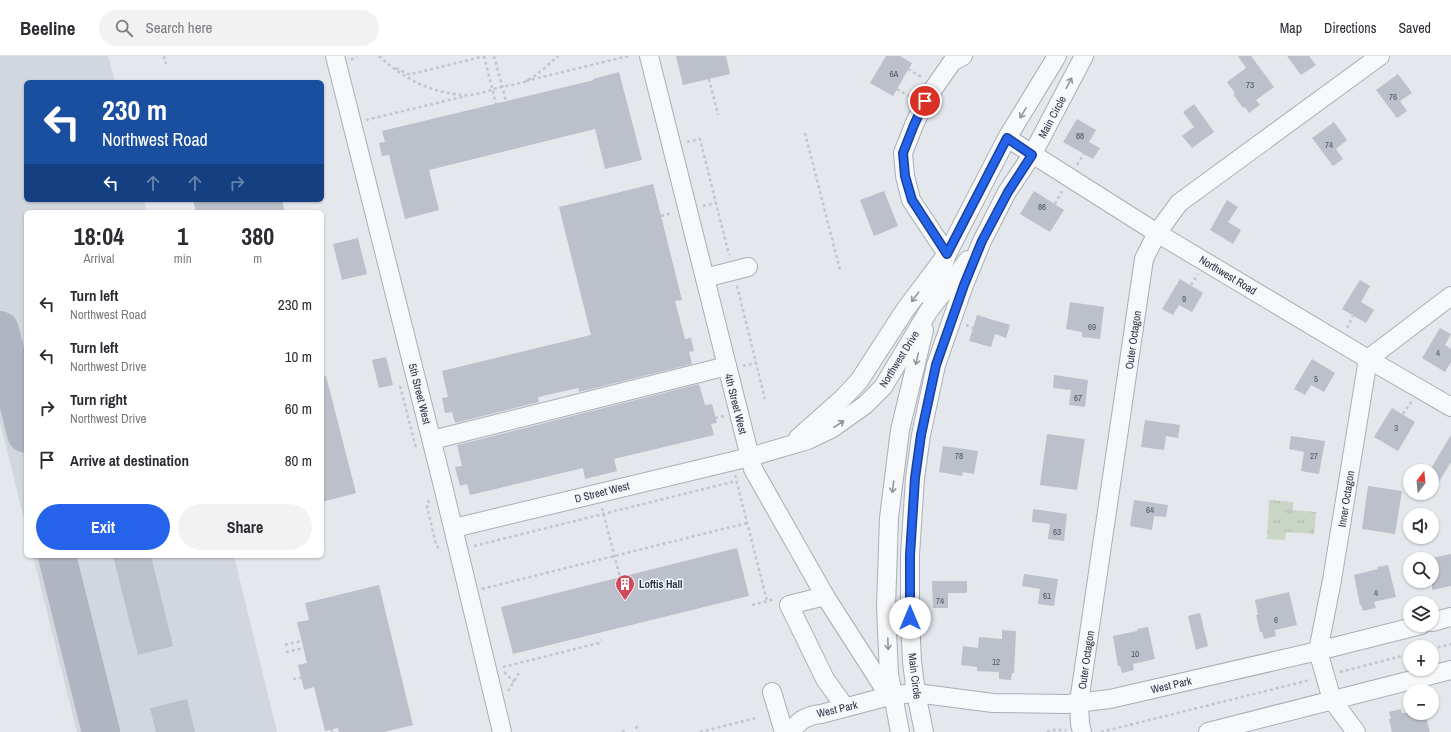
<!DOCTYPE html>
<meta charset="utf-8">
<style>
body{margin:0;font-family:"Archivo Narrow",sans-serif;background:#f2f2f3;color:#2b2b33;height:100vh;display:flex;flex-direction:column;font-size:15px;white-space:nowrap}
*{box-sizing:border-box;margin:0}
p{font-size:13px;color:#7c7c81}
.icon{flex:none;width:22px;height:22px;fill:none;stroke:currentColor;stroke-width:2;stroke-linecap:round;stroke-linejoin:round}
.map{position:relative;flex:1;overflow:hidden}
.details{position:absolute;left:24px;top:154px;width:300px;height:348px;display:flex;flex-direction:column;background:#fff;border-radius:6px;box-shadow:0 1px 3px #0004}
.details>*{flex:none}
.banner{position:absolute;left:24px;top:24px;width:300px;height:122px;border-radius:6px;box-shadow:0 1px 3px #0004;background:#1a4fa0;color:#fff;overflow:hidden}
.needle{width:26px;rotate:16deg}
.controls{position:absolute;left:1403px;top:408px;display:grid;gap:8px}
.controls a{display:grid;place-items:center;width:36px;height:36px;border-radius:50%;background:#fff;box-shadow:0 1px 3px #0004;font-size:20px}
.pin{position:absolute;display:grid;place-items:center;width:34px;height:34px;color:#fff;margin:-17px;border:2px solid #fff;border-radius:50%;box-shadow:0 1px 4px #0007}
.me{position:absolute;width:44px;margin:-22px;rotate:0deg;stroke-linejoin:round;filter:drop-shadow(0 0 3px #0008)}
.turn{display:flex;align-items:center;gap:14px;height:84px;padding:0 12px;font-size:18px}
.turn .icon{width:52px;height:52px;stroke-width:2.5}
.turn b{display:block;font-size:28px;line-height:34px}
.lanes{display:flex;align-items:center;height:38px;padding:0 12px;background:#0003;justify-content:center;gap:20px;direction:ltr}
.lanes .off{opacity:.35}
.eta{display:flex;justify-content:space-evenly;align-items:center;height:68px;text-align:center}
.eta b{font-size:24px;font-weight:700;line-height:28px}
.action{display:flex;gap:8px;margin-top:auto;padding:8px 12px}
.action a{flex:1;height:46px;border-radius:24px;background:#2563eb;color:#fff;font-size:16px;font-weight:700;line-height:46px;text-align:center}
.action a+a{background:#f2f2f3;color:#2b2b33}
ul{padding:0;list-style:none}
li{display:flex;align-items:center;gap:12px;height:52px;padding:0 12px}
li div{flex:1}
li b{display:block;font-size:15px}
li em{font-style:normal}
header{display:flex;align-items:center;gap:24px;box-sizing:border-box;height:56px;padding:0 20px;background:#fff;border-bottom:1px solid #e1e1e2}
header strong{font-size:19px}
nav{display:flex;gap:22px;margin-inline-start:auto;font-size:14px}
.search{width:280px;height:36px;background:#f2f2f3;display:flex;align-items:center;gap:10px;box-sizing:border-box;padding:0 14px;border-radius:22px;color:#7c7c81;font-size:15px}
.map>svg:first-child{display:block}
</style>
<header>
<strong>Beeline</strong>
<div class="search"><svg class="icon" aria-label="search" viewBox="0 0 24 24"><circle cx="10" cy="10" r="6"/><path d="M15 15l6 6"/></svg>Search here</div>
<nav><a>Map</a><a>Directions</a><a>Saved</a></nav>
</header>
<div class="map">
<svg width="1451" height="676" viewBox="0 0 1451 676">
<defs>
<pattern id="grass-tufts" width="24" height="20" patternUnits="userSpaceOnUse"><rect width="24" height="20" fill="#c9d6c5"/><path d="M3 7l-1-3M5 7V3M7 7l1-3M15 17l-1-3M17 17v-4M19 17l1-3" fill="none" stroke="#adb8ab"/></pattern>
</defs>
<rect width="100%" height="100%" fill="#e4e7ec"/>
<!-- built -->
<g fill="#d2d6de">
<polygon points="0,0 108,0 115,26 26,26 26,144 144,144 147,156 26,156 26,471 0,366"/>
<polygon points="33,500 234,500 277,676 77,676"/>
</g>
<!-- grass -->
<polygon fill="url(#grass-tufts)" points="1269,444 1293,446 1293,454 1316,456 1314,478 1286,476 1285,484 1267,483"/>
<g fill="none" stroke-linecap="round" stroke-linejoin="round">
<!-- taxiway -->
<g stroke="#b0b6c1" stroke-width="38">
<polyline points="0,274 26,378"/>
<polyline points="57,500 101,676"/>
</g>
</g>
<!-- building -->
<g fill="#bbc0ca">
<polygon points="676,0 726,0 730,18 683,29"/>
<polygon points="886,0 900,0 912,7 893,40 870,27"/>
<polygon points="1238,0 1251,0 1274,31 1256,44 1260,49 1249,57 1245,51 1243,52 1233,38 1235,37 1227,26 1246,12"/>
<polygon points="1287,0 1309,0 1316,9 1301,19"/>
<polygon points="619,16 642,104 605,113 595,73 429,114 439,154 405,163 389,99 382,100 379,87 385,86 382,75 594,24 593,23"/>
<polygon points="1398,18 1412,37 1400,45 1407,55 1397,62 1376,34"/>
<polygon points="1194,48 1214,76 1192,92 1182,80 1194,71 1183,56"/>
<polygon points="1077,63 1096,74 1089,86 1100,92 1093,103 1063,86"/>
<polygon points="1334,66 1347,84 1336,93 1343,103 1333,110 1312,82"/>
<polygon points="653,128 682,244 675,245 685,283 691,282 694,295 689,296 692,308 579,336 578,332 538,341 539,346 455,367 452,356 445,357 442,342 448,341 442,315 591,279 559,151"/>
<polygon points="884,135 898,170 874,180 860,144"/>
<polygon points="1034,135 1064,154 1050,176 1020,158"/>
<polygon points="193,144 282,144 285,156 196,156"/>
<polygon points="1227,144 1238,151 1228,166 1241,174 1233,188 1210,174"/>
<polygon points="358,182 367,218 342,224 333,188"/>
<polygon points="1180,223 1203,237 1192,256 1179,249 1173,259 1162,253"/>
<polygon points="1360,224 1370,230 1361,246 1374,254 1366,267 1342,253"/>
<polygon points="1070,246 1104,251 1100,283 1082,281 1082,276 1066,273"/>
<polygon points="977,259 1010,269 1006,282 995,278 991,291 969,285"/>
<polygon points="1440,272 1451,278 1445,289 1451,293 1451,306 1445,316 1422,302"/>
<polygon points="386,301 393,329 379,332 372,304"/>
<polygon points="1312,303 1335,317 1324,336 1311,329 1305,339 1294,333"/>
<polygon points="1054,319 1088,324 1085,351 1069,349 1071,334 1053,332"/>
<polygon points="326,320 356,437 322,446 322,321"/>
<polygon points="699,328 705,349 712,348 717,367 711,368 714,379 614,403 617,415 585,423 583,412 470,439 467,428 460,430 455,411 462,410 457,389"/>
<polygon points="1392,352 1415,366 1398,395 1374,381"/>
<polygon points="1145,364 1180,369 1178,382 1166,380 1164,394 1141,391"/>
<polygon points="1047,378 1085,383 1077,434 1040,429"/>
<polygon points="1451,379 1451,406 1432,437 1432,415 1430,414"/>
<polygon points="1291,380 1325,385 1319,418 1301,415 1304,396 1289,393"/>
<polygon points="943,390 978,395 974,418 963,416 962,420 939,416"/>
<polygon points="1368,430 1402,435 1395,478 1362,473"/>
<polygon points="1134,444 1168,449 1166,461 1154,460 1152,474 1130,470"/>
<polygon points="1033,453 1067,458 1064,485 1048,483 1050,468 1032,466"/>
<polygon points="737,492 749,540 513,598 501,551"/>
<polygon points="1451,498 1451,530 1432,534 1432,502"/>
<polygon points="113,500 151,500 173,590 138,599"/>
<polygon points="1388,509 1396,541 1374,546 1376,552 1363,555 1361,549 1360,549 1354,519 1378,513 1377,511"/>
<polygon points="1024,518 1058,523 1054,550 1038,548 1040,533 1022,530"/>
<polygon points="932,525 967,525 967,537 948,537 948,552 933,552"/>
<polygon points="379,529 413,669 384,676 339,676 338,672 325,675 314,631 304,634 298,609 307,607 297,566 309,564 305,547"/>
<polygon points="1289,536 1297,569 1275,574 1276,580 1264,583 1262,576 1260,576 1256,559 1258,559 1255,544"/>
<polygon points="1200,557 1208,590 1196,594 1188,560"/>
<polygon points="1148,571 1155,603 1133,608 1134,614 1122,617 1120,610 1118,610 1113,580 1137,575 1137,573"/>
<polygon points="1002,574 1016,575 1014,617 1012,617 1011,624 999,623 999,616 977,615 977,611 961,609 963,590 978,592 979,581 1002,583"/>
<polygon points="187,643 195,676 156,676 150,652"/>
<polygon points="1401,653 1402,657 1425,657 1430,676 1392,676 1389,663 1391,663 1389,656"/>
</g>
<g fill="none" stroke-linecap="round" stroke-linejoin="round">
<!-- minor casing -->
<g stroke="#a9aeb7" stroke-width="20">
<g id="minor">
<polyline points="335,0 443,430 502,676"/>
<polyline points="649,0 753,413 825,540 889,640"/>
<polyline points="1007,82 1157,177 1368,303 1451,351"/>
<polyline points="947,198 911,144 905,120 903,97 914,69 925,45 952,6 963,0"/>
<polyline points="705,222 748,211"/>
<polyline points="931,243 947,198"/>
<polyline points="440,382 727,310"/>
<polyline points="798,382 842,343 859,325 905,254 947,198 1007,82 1057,0"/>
<polyline points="454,472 750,401 808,384 831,373 865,349 883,331 928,256 968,204"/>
<polyline points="825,540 789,549 825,623 845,651"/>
<polyline points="1432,566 1451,561"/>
<polyline points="772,636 784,676"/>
<path d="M791,676c7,-12 17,-17 30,-18l72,-19 23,-2 77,10 74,1 43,-5 208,-48 103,-26"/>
<polyline points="900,676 889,618 886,551 889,462 900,374 924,274"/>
<polyline points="924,676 916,637 912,606 910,562 910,499 915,422 921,379 936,309 964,229 982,185 1007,136 1032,99 1084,0"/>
<polyline points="1082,676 1080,668 1079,646 1144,203 1157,177 1179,147 1380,0"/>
<polyline points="1208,676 1451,614"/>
<polyline points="1356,676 1332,644 1318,595 1332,524 1368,303 1451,240"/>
</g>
</g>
<!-- path -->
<g stroke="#c2c5cb" stroke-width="2.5" stroke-dasharray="3 3" stroke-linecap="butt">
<polyline points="164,0 166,8"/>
<path d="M379,0c25,23 53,38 88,39 9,0 21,-4 30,-7 8,-2 18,-3 27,-6 12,-5 24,-17 34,-26"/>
<polyline points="484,0 496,48"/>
<polyline points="494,0 506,45"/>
<polyline points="351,4 357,0"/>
<polyline points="396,12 408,18 416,17 485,0"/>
<polyline points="908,13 923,22"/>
<polyline points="709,23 718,59"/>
<polyline points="526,25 628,0"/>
<polyline points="897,33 910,41"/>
<polyline points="366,64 466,40"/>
<polyline points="805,77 840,214"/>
<polyline points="687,86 700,83 729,199"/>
<polyline points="1077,109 1084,98"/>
<polyline points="1055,148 1062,135"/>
<polyline points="703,150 716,147"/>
<polyline points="661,160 673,157"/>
<polyline points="1191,229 1198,218"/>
<polyline points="737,230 765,343"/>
<polyline points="966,269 973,272"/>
<polyline points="1347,272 1353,260"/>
<polyline points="743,310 756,307"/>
<polyline points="400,330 416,392"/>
<polyline points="1403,358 1412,345"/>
<polyline points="715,362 724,360"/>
<polyline points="735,419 767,545"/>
<polyline points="428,444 429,447 427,450 436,489 441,495"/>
<polyline points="602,452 620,521"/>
<polyline points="474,490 736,425"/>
<polyline points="482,533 747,467"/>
<polyline points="752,549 775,543"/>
<polyline points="285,589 302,585"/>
<polyline points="1432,593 1451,588"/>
<polyline points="286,596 304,592"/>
<polyline points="503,611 599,587 601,584"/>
<polyline points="504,616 514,626"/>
<polyline points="1340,616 1410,598"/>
<polyline points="293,623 301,622"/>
<polyline points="508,635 519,617"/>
<polyline points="636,670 638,676"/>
<polyline points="331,673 332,676"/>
<polyline points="623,674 624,676"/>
<polyline points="700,676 756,662"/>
<polyline points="1047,676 1052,674 1066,674"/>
<polyline points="1101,676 1310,624"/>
</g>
<!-- minor -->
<use href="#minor" stroke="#f7f8fa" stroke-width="18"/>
</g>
<!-- one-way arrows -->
<defs><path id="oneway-shaft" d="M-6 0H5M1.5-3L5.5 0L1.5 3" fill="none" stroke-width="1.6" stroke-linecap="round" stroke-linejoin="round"/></defs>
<g stroke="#9196a0">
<use href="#oneway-shaft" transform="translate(1069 27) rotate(-62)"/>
<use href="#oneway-shaft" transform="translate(1023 57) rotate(121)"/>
<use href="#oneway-shaft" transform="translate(915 241) rotate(127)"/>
<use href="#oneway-shaft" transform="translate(917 303) rotate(103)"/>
<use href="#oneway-shaft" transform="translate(839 368) rotate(-33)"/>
<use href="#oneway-shaft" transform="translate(893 431) rotate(97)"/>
<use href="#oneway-shaft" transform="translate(888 588) rotate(88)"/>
</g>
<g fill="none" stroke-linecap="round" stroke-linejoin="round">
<!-- route casing -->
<g stroke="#184099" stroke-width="10">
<polyline id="route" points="910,562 910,499 915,422 921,379 936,309 964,229 982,185 1008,136 1032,99 1007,82 947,198 912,144 905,120 903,97 914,69 925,45"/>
</g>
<!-- route -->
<use href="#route" stroke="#2563eb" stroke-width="7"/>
</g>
<!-- icons -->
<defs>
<g id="building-pin" transform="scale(1)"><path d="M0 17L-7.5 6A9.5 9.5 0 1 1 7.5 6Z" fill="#d1495b" stroke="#f4f6f9"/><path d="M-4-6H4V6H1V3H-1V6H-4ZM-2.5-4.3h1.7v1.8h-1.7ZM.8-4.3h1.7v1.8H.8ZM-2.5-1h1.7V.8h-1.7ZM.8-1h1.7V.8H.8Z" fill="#fff"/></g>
</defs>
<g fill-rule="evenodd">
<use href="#building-pin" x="625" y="528"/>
</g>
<g text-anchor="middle" stroke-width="3" stroke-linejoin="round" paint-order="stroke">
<!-- number labels -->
<g font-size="9" fill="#4f5766">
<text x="894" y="21">6A</text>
<text x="1250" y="32">73</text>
<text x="1393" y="44">76</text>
<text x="1080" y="83">88</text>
<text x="1329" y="92">74</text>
<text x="1042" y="154">86</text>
<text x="1184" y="246">9</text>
<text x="1092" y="274">69</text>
<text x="1438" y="300">4</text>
<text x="1316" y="326">5</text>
<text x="1078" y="345">67</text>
<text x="1396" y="375">3</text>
<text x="959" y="403">78</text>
<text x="1314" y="403">27</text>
<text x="1150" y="457">64</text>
<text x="1057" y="479">63</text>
<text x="1376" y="540">4</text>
<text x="1047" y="543">61</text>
<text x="940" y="548">74</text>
<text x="1276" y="567">6</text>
<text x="1135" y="601">10</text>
<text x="996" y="609">12</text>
</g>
<!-- street labels -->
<g font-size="11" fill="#2b3445" stroke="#f4f6f9">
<text transform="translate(1052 61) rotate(-62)" y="4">Main Circle</text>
<text transform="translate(1228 219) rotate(31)" y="4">Northwest Road</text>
<text transform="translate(1133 284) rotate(-82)" y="4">Outer Octagon</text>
<text transform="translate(899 303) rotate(-58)" y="4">Northwest Drive</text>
<text transform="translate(420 338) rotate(76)" y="4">5th Street West</text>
<text transform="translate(736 348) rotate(76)" y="4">4th Street West</text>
<text transform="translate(602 436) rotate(-14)" y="4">D Street West</text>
<text transform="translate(1346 443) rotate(-81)" y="4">Inner Octagon</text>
<text transform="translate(1086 604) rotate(-82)" y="4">Outer Octagon</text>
<text transform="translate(915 620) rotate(83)" y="4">Main Circle</text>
<text transform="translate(1171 629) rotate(-13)" y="4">West Park</text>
<text transform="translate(837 653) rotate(-13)" y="4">West Park</text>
</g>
<!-- poi labels -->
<g font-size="11" font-weight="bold" fill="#2b3445" stroke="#f4f6f9" text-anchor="start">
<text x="639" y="532">Loftis Hall</text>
</g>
</g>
</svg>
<div class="controls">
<a><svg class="needle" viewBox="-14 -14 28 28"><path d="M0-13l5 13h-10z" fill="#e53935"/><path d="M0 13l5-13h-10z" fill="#7c7c81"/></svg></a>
<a><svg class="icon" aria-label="sound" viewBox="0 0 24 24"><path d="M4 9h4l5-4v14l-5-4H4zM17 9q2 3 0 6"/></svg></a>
<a><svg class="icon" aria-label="search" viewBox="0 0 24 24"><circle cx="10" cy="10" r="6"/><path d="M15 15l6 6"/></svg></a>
<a><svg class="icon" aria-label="layers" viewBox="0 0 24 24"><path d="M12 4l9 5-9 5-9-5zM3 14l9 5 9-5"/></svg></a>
<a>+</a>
<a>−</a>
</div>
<div class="pin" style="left:925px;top:45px;background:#d93025"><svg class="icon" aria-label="arrive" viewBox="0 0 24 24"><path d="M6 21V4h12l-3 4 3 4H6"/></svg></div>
<svg class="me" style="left:910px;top:562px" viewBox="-20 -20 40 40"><circle r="19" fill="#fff"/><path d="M0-13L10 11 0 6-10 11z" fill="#2563eb"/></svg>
<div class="banner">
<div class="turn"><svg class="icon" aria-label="left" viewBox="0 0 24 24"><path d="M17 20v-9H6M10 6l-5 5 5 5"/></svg><div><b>230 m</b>Northwest Road</div></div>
<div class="lanes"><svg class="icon" aria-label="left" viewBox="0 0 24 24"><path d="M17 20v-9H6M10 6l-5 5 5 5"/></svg><svg class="icon off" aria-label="ahead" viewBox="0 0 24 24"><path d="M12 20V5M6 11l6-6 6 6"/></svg><svg class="icon off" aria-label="ahead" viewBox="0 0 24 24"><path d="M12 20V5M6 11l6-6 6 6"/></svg><svg class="icon off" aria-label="right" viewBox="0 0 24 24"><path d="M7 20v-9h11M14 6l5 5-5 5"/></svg></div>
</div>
<section class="details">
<div class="eta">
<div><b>18:04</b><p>Arrival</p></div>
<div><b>1</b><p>min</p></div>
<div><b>380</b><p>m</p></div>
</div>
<ul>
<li><svg class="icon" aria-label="left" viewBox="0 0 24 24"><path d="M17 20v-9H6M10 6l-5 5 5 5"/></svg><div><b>Turn left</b><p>Northwest Road</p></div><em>230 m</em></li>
<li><svg class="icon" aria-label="left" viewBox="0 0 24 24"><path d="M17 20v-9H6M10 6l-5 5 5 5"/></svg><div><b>Turn left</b><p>Northwest Drive</p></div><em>10 m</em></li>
<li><svg class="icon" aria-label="right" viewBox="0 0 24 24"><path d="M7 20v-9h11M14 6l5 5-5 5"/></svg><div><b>Turn right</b><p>Northwest Drive</p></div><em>60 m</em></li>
<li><svg class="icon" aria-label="arrive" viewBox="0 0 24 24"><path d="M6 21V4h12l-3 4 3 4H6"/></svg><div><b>Arrive at destination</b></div><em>80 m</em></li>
</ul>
<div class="action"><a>Exit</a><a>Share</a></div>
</section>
</div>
